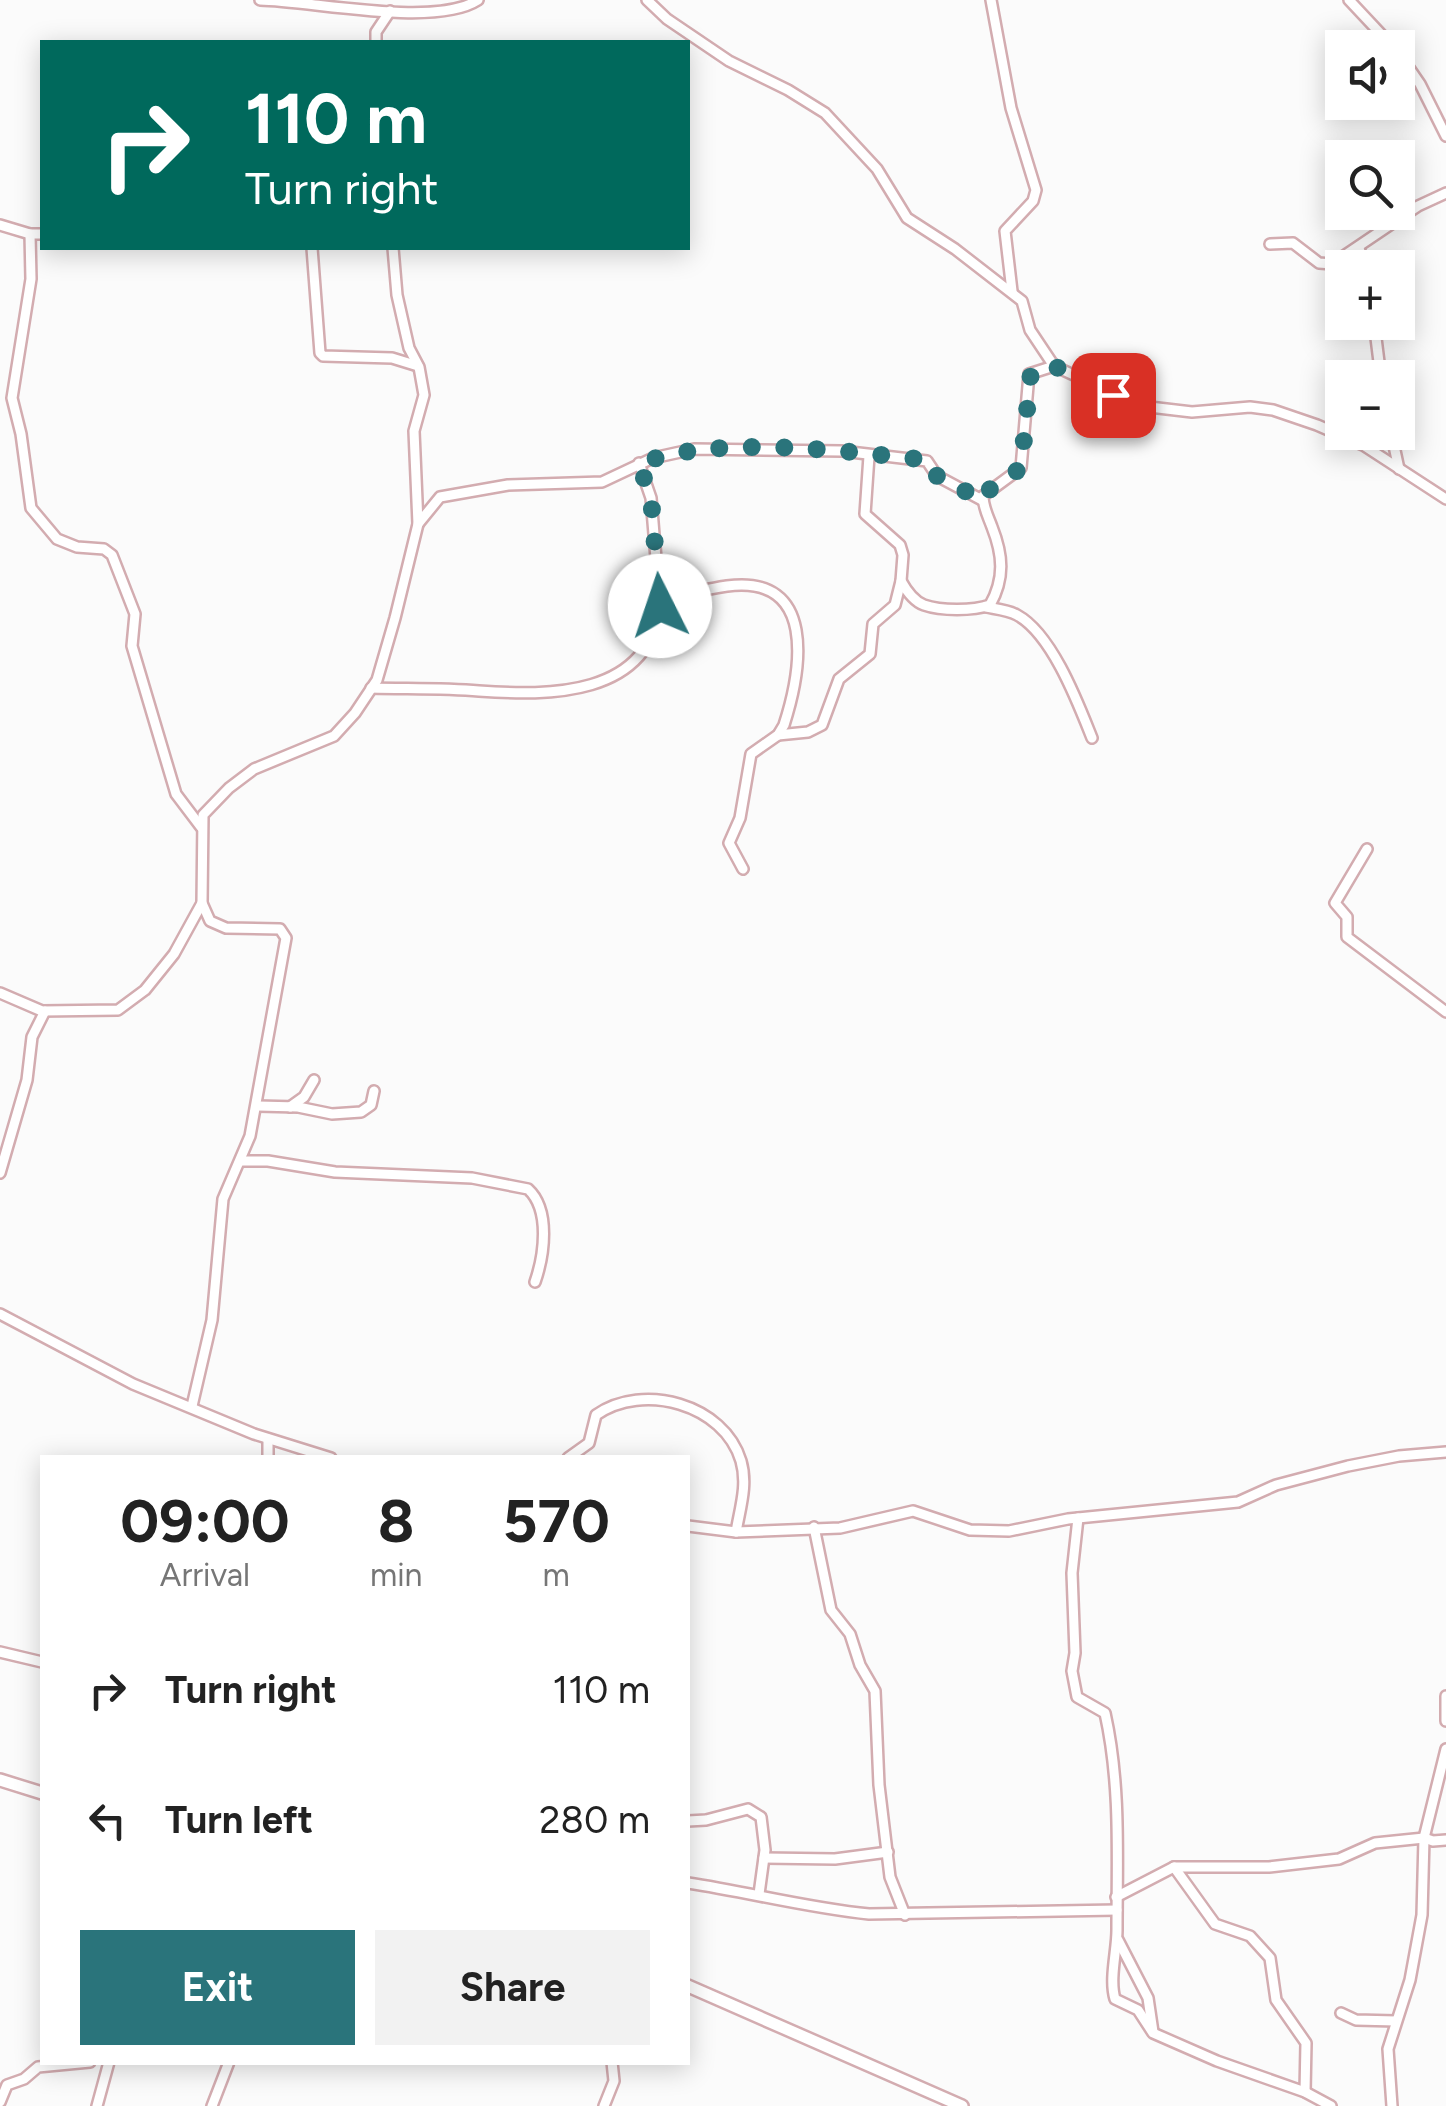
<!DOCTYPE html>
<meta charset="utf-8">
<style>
body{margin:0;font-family:Figtree,sans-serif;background:#f2f2f2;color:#222;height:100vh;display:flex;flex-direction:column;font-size:38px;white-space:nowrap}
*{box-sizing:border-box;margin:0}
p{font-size:32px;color:#767676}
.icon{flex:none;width:55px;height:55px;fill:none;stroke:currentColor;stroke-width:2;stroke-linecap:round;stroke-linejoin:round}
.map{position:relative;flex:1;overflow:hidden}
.details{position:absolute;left:40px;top:1455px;width:650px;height:610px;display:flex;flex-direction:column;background:#fff;border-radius:0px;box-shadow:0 5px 25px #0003}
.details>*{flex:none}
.hud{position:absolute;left:40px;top:40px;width:650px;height:210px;border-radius:0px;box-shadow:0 5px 25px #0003;background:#00695c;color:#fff;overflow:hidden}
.buttons{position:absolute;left:1325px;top:30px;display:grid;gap:20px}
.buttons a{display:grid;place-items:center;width:90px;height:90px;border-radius:0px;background:#fff;box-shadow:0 5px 25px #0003;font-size:50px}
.pin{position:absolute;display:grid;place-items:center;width:85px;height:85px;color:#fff;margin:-42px;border-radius:20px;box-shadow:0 5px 15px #0006}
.me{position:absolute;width:110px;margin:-55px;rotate:356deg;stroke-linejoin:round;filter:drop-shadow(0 0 8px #0008)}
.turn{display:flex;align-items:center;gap:35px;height:210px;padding:0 40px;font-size:45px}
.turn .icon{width:130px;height:130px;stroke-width:2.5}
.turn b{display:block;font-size:70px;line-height:85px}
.eta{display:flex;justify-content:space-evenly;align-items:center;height:170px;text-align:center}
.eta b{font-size:60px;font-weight:700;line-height:70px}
.primary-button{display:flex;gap:20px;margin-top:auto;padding:20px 40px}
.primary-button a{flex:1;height:115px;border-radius:0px;background:#2a747b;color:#fff;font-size:40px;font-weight:700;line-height:115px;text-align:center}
.primary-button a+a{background:#f2f2f2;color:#222}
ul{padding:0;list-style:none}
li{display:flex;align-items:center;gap:30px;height:130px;padding:0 40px}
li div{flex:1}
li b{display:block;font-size:38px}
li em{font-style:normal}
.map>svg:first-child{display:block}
</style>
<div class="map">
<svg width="1446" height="2106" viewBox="0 0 1446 2106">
<rect width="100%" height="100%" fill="#fbfbfb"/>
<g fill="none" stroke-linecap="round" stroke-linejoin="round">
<!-- minor casing -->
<g stroke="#d3acb0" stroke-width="14">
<g id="minor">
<path d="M260,0c53,1 175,28 218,0"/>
<polyline points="647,0 667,19 729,61 788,90 825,113 877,169 907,218 955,249 1022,301 1030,330 1054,366 1141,406 1192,412 1250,407 1273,410 1317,425 1363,445 1446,499"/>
<polyline points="991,0 1011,108 1036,190 1033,201 1005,231 1012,291"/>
<polyline points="1349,0 1394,48"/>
<polyline points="376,42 376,32 390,11"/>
<polyline points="1398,52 1420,84 1446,136"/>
<polyline points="0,225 30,234 42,234"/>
<polyline points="30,234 31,279 12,398 21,434 31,508 57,539 77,547 104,549 112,555 135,614 132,646 176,794 201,827"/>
<polyline points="1270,244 1293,243 1319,263 1332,264 1418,206 1446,193"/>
<polyline points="312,248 320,353 323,356 392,358 418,366"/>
<polyline points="1359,248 1365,268"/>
<polyline points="1374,322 1381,378"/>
<polyline points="1391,432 1399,469"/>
<polyline points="418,524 440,497 508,485 602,482 653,458 694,449 842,451 927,461 937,476 982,500"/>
<path d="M901,581c5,9 12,20 23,24 17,6 49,6 66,0 15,-27 13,-50 2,-78 -4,-11 -9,-20 -9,-31l38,-28 8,-94 25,-8"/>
<path d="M986,607c10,2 22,3 31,8 35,19 61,88 75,123"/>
<path d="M659,620c23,-26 35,-29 68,-34 90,-12 75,83 57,139l-6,10 -27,19 -11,64 -11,25 14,26"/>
<path d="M371,688c36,1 73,0 108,3 70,5 169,6 181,-84l-9,-109 -12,-35"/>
<polyline points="778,735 808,732 822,725 839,679 870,654 873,624 895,605 901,581 903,555 900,545 865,514 869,456"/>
<polyline points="1367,849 1335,903 1347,917 1347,937 1446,1012"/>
<polyline points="0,993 42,1011 118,1010 145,990 174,954 202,903"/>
<polyline points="258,1106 298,1107 332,1114 361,1112 371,1105 374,1091"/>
<polyline points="290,1107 304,1097 314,1080"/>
<path d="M241,1161h27l67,11 137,6 56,11c23,21 16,67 7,93"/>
<polyline points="0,1173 27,1080 32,1037 45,1011"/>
<polyline points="0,1314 133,1384 254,1434 331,1458"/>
<polyline points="192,1406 212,1320 223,1199 250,1136 286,938 280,929 226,928 210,921 202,903 203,815 229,788 254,769 334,736 355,713 377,680 395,618 418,524 414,431 424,395 419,367 409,348 397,295 393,248"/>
<polyline points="268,1458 268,1439"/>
<path d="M568,1458l21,-15 7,-28c47,-33 128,-11 145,46 7,24 -1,47 -5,71"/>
<path d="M1078,1518l-6,55 3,80 -3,18 5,26 28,16c16,72 12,144 12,217 0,21 -8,49 -2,69l23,11 15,23 64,28 88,31 26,14"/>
<polyline points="688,1526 736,1532 840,1528 913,1511 970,1530 1009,1531 1068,1519 1238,1502 1276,1485 1348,1466 1399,1456 1446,1452"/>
<polyline points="814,1527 831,1610 850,1634 860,1665 875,1691 879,1785 890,1877 905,1915"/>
<polyline points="0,1652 42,1662"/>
<polyline points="1446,1696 1446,1721"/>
<polyline points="688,1821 706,1820 748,1809 761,1817 765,1850 759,1894"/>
<polyline points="764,1858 835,1859 888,1852"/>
<polyline points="1174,1867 1215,1924 1250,1936 1270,1958 1276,2000 1306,2043 1305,2092"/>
<path d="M688,1883c60,9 120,25 181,31l248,-4"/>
<polyline points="1116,1897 1174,1867 1269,1867 1339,1859 1375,1843 1424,1838 1433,1841 1446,1840"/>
<polyline points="1118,1940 1148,1998 1153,2032"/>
<polyline points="1341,2013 1356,2020 1396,2021"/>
<polyline points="0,2102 7,2085 24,2079 38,2067 90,2062"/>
<polyline points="97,2106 109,2062"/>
<polyline points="212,2106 229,2062"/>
<polyline points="604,2106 614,2081 612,2062"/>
<polyline points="1392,2106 1388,2049 1410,1980 1422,1915 1424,1838 1446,1749"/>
</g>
</g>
<!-- tertiary casing -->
<g stroke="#d3acb0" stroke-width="16">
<g id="tertiary">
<polyline points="0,1780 42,1793"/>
<polyline points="688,1986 962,2106"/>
</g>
</g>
<!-- minor -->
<use href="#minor" stroke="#fff" stroke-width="9"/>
<!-- tertiary -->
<use href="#tertiary" stroke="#fff" stroke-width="11"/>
</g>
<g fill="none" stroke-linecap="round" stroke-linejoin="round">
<!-- route -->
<path stroke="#2a747b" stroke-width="18" stroke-dasharray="0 32.4" d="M660,606l-9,-108 -12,-34c75,-30 207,-13 288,-4l10,16 45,24 4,-8 35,-24 10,-96 23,-6 59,29"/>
</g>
</svg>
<div class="buttons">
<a><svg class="icon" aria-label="sound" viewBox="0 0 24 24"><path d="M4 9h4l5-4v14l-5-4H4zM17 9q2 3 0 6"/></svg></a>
<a><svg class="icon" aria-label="search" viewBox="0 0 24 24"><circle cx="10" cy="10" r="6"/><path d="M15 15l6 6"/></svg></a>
<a>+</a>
<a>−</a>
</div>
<div class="pin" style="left:1113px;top:395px;background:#d93025"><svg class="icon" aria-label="arrive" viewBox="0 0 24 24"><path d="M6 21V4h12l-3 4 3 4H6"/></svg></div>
<svg class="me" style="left:660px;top:606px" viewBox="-20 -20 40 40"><circle r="19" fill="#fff"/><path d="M0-13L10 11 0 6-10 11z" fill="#2a747b"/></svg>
<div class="hud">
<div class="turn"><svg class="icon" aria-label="right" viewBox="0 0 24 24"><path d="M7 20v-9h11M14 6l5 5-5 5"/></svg><div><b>110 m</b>Turn right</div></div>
</div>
<section class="details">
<div class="eta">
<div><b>09:00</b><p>Arrival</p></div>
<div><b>8</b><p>min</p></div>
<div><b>570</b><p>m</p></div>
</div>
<ul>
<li><svg class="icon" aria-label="right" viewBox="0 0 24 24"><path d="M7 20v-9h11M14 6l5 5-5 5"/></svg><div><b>Turn right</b></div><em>110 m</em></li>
<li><svg class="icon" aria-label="left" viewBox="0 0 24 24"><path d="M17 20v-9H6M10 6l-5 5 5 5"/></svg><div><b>Turn left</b></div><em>280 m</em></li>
</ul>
<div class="primary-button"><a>Exit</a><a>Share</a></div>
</section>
</div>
